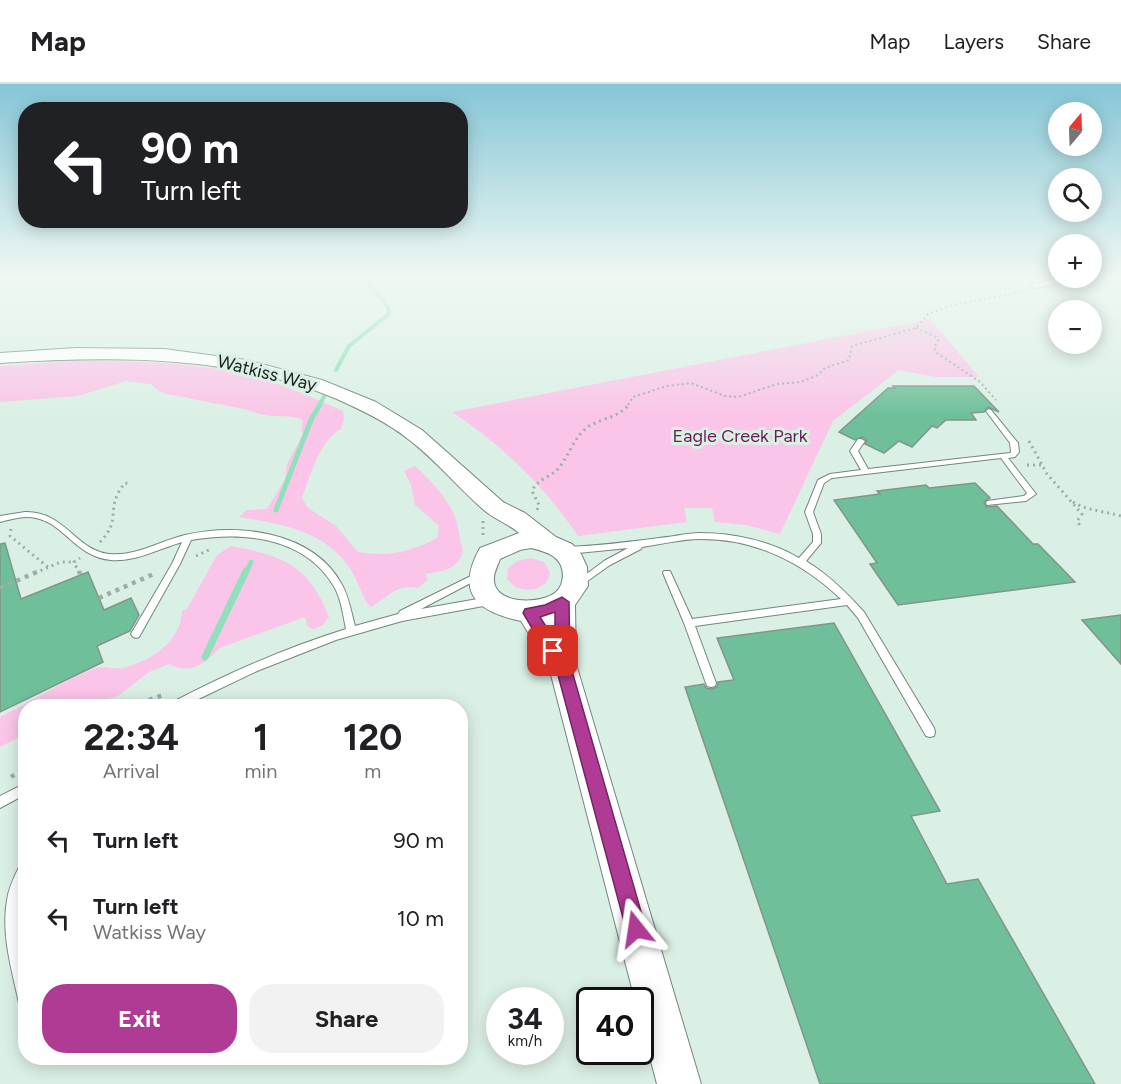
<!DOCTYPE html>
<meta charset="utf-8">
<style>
body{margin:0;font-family:Figtree,sans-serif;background:#f2f2f2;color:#202124;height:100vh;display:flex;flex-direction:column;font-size:22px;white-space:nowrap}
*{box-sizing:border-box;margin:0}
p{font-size:20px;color:#757577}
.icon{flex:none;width:33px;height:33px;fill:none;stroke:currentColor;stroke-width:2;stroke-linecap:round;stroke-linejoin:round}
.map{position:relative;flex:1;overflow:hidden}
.sheet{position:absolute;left:18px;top:615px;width:450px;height:366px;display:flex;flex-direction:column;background:#fff;border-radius:24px;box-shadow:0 3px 15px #0003}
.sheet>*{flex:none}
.banner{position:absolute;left:18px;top:18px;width:450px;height:126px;border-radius:24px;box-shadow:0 3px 15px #0003;background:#202124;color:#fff;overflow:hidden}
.needle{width:39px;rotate:19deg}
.tools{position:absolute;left:1048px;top:18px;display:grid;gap:12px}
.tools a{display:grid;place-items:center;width:54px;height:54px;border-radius:50%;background:#fff;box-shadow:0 3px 15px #0003;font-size:30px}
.speed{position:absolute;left:486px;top:903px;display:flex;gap:12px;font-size:30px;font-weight:700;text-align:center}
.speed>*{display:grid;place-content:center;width:78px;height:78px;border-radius:50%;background:#fff;box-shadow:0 3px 15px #0003;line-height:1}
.speed small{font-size:15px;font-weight:400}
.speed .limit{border:3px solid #111;border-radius:9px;background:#fff;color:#111}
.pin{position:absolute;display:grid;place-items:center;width:51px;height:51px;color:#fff;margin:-26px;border-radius:12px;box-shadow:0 3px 9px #0006}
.me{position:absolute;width:66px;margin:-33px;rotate:345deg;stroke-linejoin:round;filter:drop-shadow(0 0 4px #0008)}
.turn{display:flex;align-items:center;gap:21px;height:126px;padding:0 24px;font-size:27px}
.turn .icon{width:78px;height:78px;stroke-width:2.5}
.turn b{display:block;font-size:42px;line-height:51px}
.eta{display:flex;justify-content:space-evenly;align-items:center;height:102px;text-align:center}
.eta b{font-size:36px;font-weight:700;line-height:42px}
.button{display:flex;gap:12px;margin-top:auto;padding:12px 24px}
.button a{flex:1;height:69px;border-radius:24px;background:#b03b94;color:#fff;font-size:24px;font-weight:700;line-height:69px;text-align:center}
.button a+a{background:#f2f2f2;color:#202124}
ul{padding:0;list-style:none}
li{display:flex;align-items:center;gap:18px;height:78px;padding:0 24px}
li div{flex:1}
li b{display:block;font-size:22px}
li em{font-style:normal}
header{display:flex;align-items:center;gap:36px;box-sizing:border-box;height:84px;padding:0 30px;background:#fff;border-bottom:2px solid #e0e0e0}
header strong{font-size:28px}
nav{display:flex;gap:33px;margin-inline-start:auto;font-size:21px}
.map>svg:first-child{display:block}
</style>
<header>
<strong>Map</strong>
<nav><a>Map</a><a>Layers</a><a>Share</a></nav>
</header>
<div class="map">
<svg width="1121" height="1000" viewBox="0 0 1121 1000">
<rect width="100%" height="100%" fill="#dbf0e5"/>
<!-- green -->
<g fill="#fac5e8">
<path d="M930,235l49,58h-44l-36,-7 -66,51 -53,113 -34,-9 -31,-3 -3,-14h-28l3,14 -109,14c-34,-50 -76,-91 -126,-124z"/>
<path d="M79,277c61,0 124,1 183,18 28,8 54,20 81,32l1,8 -3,10c-21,10 -31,48 -39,69l6,10 28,18 22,26c31,5 52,0 79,-14l2,-12 -24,-21 -4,-20 -7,-14 11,-5c17,16 32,31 41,53 3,10 4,22 7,33 -7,19 -20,19 -38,22l3,6 -10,8c-21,-5 -31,10 -47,19 -8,-6 -13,-28 -22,-40 -26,-37 -68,-43 -110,-50l8,-7 20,-1 18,-30 2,-15 16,-30 -2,-4 2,-10c-10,-5 -20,-3 -32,-4 -11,-1 -21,-6 -32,-8 -19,-4 -35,-6 -55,-11 -14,-3 -22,-1 -33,-13l-25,-3 -48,15 -78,6v-36z"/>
<path d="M231,462c51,9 78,19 98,71l-6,8 -9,4 -6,-2 -3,-10 -85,31c-17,17 -29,27 -51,16l-20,8 -31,24 -35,10h-57l-1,28 -25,13v-30c32,-16 63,-36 96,-49 8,-3 18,2 27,0 28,-7 58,-26 59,-57l5,-2 30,-54z"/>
<path d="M531,474l13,4 6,10c-2,18 -21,21 -35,15l-8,-8 1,-11 9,-7z"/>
</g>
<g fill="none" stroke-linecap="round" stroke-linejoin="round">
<!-- stream-far2 -->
<g stroke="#90e1bb" stroke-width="4">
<polyline points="336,286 349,262 389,230 388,223 364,193"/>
<polyline points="319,321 324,313"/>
</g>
<!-- stream-far1 -->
<g stroke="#90e1bb" stroke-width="5">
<polyline points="276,426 311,336 320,320"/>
<polyline points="246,489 251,478"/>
</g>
<!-- stream -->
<polyline stroke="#90e1bb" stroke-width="7" points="205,573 246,487"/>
</g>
<!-- building -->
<g fill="#6ebf9a" stroke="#82958b" stroke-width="1.5">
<polygon points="893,302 974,302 999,328 988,323 984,328 971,329 976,336 946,336 937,344 932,342 912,363 899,357 884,369 865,360 867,356 862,353 855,356 839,348 888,304 895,304"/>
<polygon points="975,399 990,414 984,418 986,423 997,422 1033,460 1038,460 1075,498 898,521 870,480 877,479 834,416 880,410 877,407 926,401 929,404"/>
<polygon points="5,459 21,515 88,488 104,526 131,514 139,531 130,547 97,562 103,578 0,628 0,460"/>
<polygon points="1121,531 1121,580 1082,536"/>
<polygon points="834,539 940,727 911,732 947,800 978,795 1095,1000 820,1000 685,603 704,600 706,604 712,605 717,603 718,598 734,596 717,554"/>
</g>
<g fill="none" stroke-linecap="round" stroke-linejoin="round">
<!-- lane casing -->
<g stroke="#73867c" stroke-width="2">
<g id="lane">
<path d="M989,325l2,1 27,33 1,9 -4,5 -7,1 28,36 -10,7 -39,4 -1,-2 1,-2 37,-5 3,-3 -26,-35 -169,20 -8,5 -11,29 8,22v9l-15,18c23,14 41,32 58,51l70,116 1,4 -1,4 -4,1 -4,-1 -68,-118 -11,-13 -152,21 21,57 -1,3 -4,1 -4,-1 -23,-63 -21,-50 1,-2h6l22,48 149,-20c-39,-37 -85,-60 -140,-60 -19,0 -39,5 -59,8l-1,2 -31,16 -31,22 -3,-1 -2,-2 2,-2 28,-21 24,-13 -50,5h-12l-4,-3 4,-3c31,-1 62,-5 93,-9 14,-1 27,-5 41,-5 34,0 70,8 99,25l14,-16v-8l-8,-22 13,-32 12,-6 31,-4 -11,-19 8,-12h3l4,2 -7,10 10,18 142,-16 1,-1 -1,-9 -24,-32z"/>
<path d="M25,428c40,-1 50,38 84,42 26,3 51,-13 76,-19 53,-12 127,-4 156,48 8,13 10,29 14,43l43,-12 2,-3 79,-39 3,1 1,2 -1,2 -61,32 68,-12 3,1 2,3 -2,3 -3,1 -87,16 -66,19 -79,31 -73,35h-14l1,-3c57,-30 114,-55 175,-74 -3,-14 -5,-32 -13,-44 -29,-48 -91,-54 -142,-45l-11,24 -41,73 -3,1 -3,-1 -2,-3 41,-70 10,-22c-23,7 -47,20 -71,18 -35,-3 -46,-36 -75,-42 -12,-3 -24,1 -36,4v-6z"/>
<polygon points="26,699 26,710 0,724 0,712"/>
<path d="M26,775v22l-6,18 -1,17v17l7,36v41l-5,-2 -2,-5c-7,-33 -18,-68 -12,-103 2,-14 9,-27 15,-39z"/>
</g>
</g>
<!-- street casing -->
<g stroke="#73867c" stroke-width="2">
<polygon id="street" points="1060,194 1079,194 1074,197 1035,204 1030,201"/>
</g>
<!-- secondary casing -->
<g stroke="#73867c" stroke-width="2">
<path id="secondary" d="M76,264l88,1 82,11 76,20 54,22 46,28 81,72 22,11 31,24 16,7 9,10 6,13 1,19 -13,19 1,59 125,420h-44l-17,-64v-20h-5l-86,-333 -28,-46c-44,-9 -66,-28 -41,-73l39,-15c-11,-9 -24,-14 -34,-22 -27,-23 -49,-51 -77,-72 -21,-17 -47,-29 -71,-40 -108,-45 -223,-43 -337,-36v-10zM531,464c17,4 32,9 32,28 -1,7 -2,11 -7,16 -15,13 -64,13 -62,-14 0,-6 4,-13 6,-19l20,-9z"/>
</g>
<!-- path-far2 -->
<g stroke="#9eaea6" stroke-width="2" stroke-dasharray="2 3" stroke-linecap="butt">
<polyline points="916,244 936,253 938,256 934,264 937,269 980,298 996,316"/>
<polyline points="628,321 633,313 667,302 691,299 725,312 738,313 777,300 800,298 816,292 825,284 849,276 852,262 916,244 928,230 952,221 1026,207"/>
</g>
<!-- path-far1 -->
<g stroke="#9eaea6" stroke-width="3" stroke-dasharray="2 4" stroke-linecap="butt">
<polyline points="1029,357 1047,390 1082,430 1077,437 1082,444"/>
<polyline points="1027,381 1041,381"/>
<path d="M1073,418c15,9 31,9 48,14"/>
<path d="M537,426l2,-5 -7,-14c5,-11 15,-13 24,-20 13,-13 17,-34 33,-45 14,-8 31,-9 40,-22"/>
<polyline points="483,437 483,454"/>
<polyline points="11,445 10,452 49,484"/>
<path d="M100,458c23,-23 4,-34 25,-59l5,1"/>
<polyline points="196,472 211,465"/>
<polyline points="35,489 61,478 74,478"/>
<polyline points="79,489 74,478 80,474"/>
</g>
<!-- path -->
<g stroke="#9eaea6" stroke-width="4.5" stroke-dasharray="4 5" stroke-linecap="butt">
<polyline points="79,487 80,490"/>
<polyline points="0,504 39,487"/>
<polyline points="99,514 156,489"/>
<polyline points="132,622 166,610"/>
<polyline points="11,693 26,683"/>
</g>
<!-- lane -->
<use href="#lane" fill="#fff" fill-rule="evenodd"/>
<!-- street -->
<use href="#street" fill="#fff" fill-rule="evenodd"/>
<!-- secondary -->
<use href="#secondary" fill="#fff" fill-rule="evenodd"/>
</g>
<!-- sky -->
<linearGradient id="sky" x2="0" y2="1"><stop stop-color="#85c6d6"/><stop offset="0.58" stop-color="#eff8f3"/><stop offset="1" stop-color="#eff8f3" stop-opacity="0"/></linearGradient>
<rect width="1121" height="333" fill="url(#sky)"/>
<!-- route -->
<path fill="#b03b94" stroke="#722660" stroke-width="1.5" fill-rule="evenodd" d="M562,513l7,5 1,62 76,265 -3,7 -7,3 -7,-3 -3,-7 -71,-265v-8l-7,-1 -25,-42 2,-4 20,-4zM555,528v29l-15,-24z"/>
<g text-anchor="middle" stroke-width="6" stroke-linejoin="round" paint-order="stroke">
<!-- far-street labels -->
<g font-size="18" fill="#1b221e" stroke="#dbf0e5">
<text transform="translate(267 289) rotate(14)" y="6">Watkiss Way</text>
</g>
<!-- far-park labels -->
<g font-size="18" fill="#691e57" stroke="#dbf0e5">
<text x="740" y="358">Eagle Creek Park</text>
</g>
</g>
</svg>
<div class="tools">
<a><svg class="needle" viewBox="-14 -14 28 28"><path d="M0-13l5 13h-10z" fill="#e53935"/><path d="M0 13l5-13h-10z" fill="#757577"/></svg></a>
<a><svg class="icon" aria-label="search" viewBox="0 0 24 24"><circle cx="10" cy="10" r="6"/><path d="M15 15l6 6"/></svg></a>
<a>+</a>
<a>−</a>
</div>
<div class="speed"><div>34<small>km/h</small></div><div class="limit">40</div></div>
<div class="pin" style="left:553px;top:567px;background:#d93025"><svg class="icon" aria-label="arrive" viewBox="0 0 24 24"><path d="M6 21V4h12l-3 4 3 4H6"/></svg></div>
<svg class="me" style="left:636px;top:845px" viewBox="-20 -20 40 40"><path d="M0-17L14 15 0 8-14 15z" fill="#b03b94" stroke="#fff" stroke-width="4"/></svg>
<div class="banner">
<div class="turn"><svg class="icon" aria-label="left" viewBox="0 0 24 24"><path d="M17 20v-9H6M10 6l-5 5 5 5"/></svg><div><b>90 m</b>Turn left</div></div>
</div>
<section class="sheet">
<div class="eta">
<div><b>22:34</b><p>Arrival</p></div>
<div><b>1</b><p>min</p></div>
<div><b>120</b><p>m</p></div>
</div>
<ul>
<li><svg class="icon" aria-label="left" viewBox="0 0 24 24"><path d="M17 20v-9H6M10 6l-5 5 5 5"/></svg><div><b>Turn left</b></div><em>90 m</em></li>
<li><svg class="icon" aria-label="left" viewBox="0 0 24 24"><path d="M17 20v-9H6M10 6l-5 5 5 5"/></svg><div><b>Turn left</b><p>Watkiss Way</p></div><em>10 m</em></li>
</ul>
<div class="button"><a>Exit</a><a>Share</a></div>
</section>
</div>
